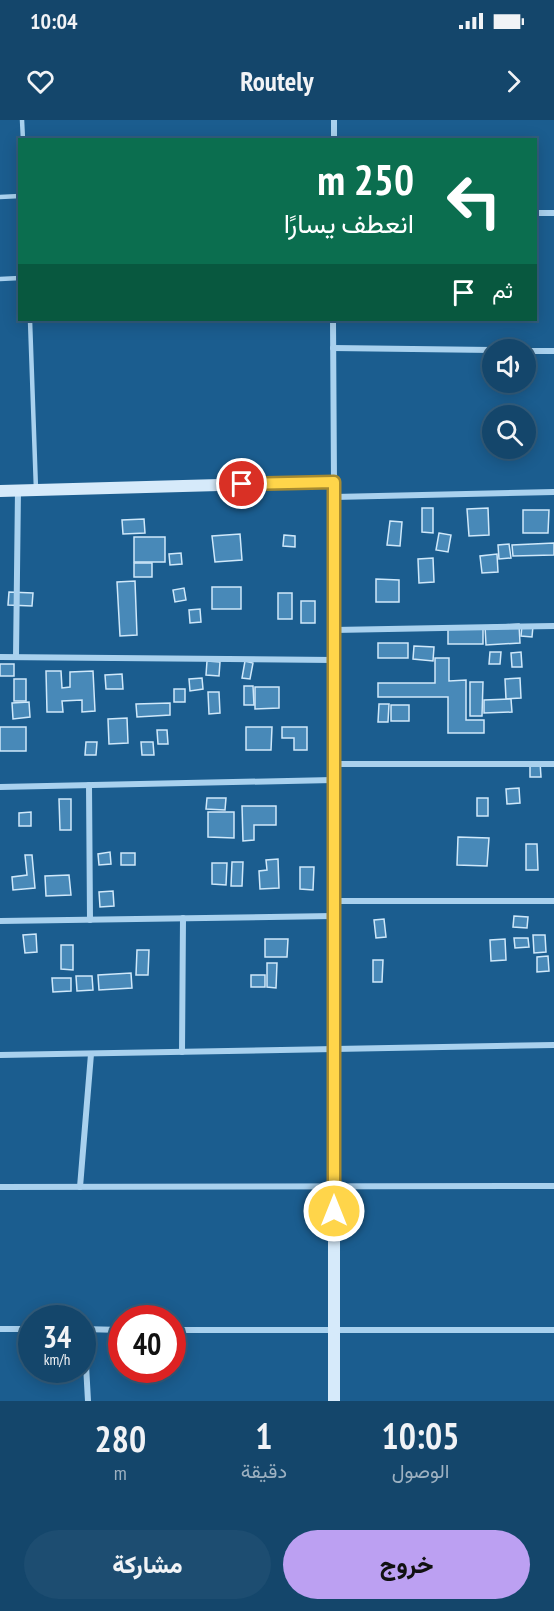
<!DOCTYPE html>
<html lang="ar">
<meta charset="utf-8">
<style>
body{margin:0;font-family:"PT Sans Narrow",Vazirmatn,sans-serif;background:#1d4d71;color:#f1f3f6;direction:rtl;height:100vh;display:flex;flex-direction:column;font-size:22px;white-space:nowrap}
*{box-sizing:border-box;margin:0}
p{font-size:20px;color:#9db1c1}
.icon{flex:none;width:33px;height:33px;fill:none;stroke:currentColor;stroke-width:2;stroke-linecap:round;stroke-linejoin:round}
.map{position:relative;height:1281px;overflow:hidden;direction:ltr}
.side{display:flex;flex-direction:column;background:#14466b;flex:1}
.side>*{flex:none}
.guide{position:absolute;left:18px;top:18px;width:519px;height:183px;border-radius:0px;box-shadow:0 3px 15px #0003,0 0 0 2px #335e7e;direction:rtl;background:#0b6e4f;color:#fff;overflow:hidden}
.controls{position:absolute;left:482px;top:219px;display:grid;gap:12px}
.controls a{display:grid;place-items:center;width:54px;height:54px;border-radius:50%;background:#14466b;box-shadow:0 3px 15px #0003,0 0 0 2px #335e7e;font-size:30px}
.speed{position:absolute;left:18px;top:1185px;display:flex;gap:12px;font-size:30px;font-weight:700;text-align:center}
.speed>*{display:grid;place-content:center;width:78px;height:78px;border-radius:50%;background:#14466b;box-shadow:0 3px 15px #0003,0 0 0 2px #335e7e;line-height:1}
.speed small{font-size:15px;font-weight:400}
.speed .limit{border:9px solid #d22;background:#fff;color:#111}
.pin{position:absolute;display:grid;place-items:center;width:51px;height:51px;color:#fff;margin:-26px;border:3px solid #fff;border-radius:50%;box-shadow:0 2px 6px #0007}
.me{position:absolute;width:66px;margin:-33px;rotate:0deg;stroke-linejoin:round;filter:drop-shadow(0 0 4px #0008)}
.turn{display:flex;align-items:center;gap:21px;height:126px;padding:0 24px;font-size:27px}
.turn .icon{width:78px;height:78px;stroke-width:2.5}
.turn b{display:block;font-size:42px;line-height:51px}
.then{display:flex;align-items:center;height:57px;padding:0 24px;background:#0003;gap:12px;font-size:22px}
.eta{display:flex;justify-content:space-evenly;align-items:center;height:102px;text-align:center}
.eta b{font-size:36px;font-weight:800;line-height:42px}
.cta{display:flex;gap:12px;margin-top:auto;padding:12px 24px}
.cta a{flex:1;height:69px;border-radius:36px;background:#bca0f2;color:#111;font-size:24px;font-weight:800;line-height:69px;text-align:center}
.cta a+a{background:#1d4d71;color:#f1f3f6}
.status{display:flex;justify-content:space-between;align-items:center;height:42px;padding:0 30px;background:#14466b;direction:ltr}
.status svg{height:16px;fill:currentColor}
header{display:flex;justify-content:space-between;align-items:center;height:78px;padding:0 24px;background:#14466b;font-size:27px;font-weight:800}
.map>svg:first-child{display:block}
</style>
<div class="status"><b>10:04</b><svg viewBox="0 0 49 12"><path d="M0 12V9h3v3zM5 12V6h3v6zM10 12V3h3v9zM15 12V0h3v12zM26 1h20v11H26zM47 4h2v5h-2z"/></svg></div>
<header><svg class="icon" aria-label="forward" viewBox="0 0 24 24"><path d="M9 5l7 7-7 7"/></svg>Routely<svg class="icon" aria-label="heart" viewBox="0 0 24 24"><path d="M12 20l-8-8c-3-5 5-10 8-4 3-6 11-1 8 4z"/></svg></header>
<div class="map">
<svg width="554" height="1281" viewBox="0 0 554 1281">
<rect width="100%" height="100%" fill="#1b5d8f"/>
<!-- building -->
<g fill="#4889b8" stroke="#cfe8fa" stroke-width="1.5">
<polygon points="422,388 433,388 433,413 422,412"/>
<polygon points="488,388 489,415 469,416 467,389"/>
<polygon points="523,390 549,390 548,413 523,413"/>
<polygon points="144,399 145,413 123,414 122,400"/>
<polygon points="390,401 402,402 400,426 387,425"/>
<polygon points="439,413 451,415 448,432 436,430"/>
<polygon points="240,414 242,440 215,442 212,416"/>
<polygon points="284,415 295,416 295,427 283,426"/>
<rect x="134" y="417" width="31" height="25"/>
<polygon points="554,423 554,435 513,436 512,425"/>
<polygon points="509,424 511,438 499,439 498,425"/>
<polygon points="181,433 182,444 170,445 169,434"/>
<polygon points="497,434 498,452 482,453 480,436"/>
<polygon points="433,438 434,462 419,463 418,439"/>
<rect x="134" y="443" width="18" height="14"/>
<polygon points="376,459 399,460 399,482 376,482"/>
<polygon points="135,461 137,515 120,516 117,462"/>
<rect x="212" y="467" width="29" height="22"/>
<polygon points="184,468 186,480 175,482 173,470"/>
<polygon points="9,472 33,473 32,486 8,485"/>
<rect x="278" y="473" width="14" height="26"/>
<rect x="301" y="481" width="14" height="22"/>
<polygon points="200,489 201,502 190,503 189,490"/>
<polygon points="519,504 520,523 486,525 485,506"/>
<polygon points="522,505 533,506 532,517 521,516"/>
<rect x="448" y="506" width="35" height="18"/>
<rect x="378" y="523" width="30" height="15"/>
<polygon points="414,526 434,527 433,541 413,539"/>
<polygon points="490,532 501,532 500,544 489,544"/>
<polygon points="521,532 522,547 512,547 511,533"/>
<polygon points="435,538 449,538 449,561 466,560 466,600 484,600 484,613 448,613 448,577 378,577 378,563 435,563"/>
<polygon points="207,541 220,542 219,556 206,555"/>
<polygon points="245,541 253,543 250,559 242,558"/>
<rect x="0" y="544" width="14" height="12"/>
<polygon points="46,551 61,551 62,568 70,567 70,552 93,551 95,591 82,592 82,580 62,581 63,592 47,592"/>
<polygon points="122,554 123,569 106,569 105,555"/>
<polygon points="202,558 203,569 190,571 189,559"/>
<polygon points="520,558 521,578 506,579 505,559"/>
<rect x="14" y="559" width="12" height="22"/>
<polygon points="470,562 483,562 482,596 470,596"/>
<polygon points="244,566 253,566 254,585 244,585"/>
<polygon points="255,567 279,567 279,588 255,589"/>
<rect x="174" y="569" width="11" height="13"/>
<polygon points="208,572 219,572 220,593 209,594"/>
<polygon points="511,579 512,592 484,593 484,580"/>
<polygon points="29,582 30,597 13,599 12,583"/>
<polygon points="170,583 170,595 137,597 136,584"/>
<polygon points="379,584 389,584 388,602 378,602"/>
<rect x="391" y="585" width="18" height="16"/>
<polygon points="127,598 128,623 109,624 108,599"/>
<rect x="0" y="607" width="26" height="24"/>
<polygon points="246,607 272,607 271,630 246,630"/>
<polygon points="282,607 307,607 307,630 294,630 294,618 282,618"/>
<polygon points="157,610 167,610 168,624 158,624"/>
<polygon points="86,622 97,622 96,635 85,635"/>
<polygon points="141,622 153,622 154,635 142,635"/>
<polygon points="530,642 540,642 541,657 530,657"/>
<polygon points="519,668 520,683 507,684 506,669"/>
<polygon points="207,678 226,678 225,690 206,689"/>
<rect x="477" y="678" width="11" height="18"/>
<polygon points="59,679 71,679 71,710 60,710"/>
<polygon points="242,686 276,686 276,705 254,705 254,720 243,721"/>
<polygon points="31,692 31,706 19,706 19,693"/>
<polygon points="208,692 234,692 234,718 208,717"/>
<polygon points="458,717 489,718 487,746 457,745"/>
<polygon points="526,724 537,724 538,750 526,750"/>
<polygon points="110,732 111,744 99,745 98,734"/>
<rect x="121" y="733" width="14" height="12"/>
<polygon points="25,735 32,735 35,768 13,770 12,757 27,755"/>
<polygon points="278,739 279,768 260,769 259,751 267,750 266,740"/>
<polygon points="232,742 243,742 242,766 231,766"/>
<polygon points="212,743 227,743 226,765 212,764"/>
<polygon points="300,747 314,747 313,770 300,769"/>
<polygon points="69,755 71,775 46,776 45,756"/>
<polygon points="113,771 114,786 100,787 99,772"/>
<polygon points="514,796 528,797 527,808 513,807"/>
<polygon points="384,799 386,817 376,818 374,800"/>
<polygon points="36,814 37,832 25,833 23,815"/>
<polygon points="533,815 545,815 546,832 534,833"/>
<polygon points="514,818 528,818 529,827 515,828"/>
<polygon points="265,819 288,819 287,837 265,837"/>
<polygon points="505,819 506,840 491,841 490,820"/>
<polygon points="61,825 73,825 73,850 61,849"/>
<polygon points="137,830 149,830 148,855 136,855"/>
<polygon points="548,836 549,851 537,852 537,837"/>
<polygon points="373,840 383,840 382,862 373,862"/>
<polygon points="267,843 277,843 276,868 267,867"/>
<polygon points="131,853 132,868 99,870 98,855"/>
<rect x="251" y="855" width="14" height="12"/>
<polygon points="76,856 92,856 93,870 77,871"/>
<polygon points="52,858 71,858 71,871 53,872"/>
</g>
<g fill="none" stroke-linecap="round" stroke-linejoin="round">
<!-- lane -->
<g stroke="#a9d1ee" stroke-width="4.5">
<polyline points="22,0 23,20"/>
<polyline points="0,77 20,76"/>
<polyline points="0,159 20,158"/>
<polyline points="30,200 36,370"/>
</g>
<!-- street -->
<g stroke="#a9d1ee" stroke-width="6">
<polyline points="334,20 334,0"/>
<polyline points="536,93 554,93"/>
<polyline points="333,200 334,362"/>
<polyline points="333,228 492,230"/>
<polyline points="525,231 554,231"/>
<polyline points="334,377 554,372"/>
<polyline points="334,510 554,506"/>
<polyline points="0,537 333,540"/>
<polyline points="16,537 18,370"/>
<polyline points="333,644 554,644"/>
<polyline points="89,665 90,800"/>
<polyline points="0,667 333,660"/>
<polyline points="334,781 554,781"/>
<polyline points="0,801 333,796"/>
<polyline points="182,932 183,798"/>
<polyline points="0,935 554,925"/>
<polyline points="0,1067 554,1066"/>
<polyline points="80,1067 91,934"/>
<polyline points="0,1209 32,1209"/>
<polyline points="82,1209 122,1210"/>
<polyline points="84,1209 88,1281"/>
<polyline points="172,1210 554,1210"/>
</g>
<!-- secondary -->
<polyline stroke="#d6eafa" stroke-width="12" points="0,371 334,362 334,1281"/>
</g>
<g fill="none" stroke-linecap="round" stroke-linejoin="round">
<!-- route casing -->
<g stroke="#a68a30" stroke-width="15">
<polyline id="route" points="242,364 334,362 334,1091"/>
</g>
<!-- route -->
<use href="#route" stroke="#ffd54a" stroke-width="10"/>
</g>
</svg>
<div class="controls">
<a><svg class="icon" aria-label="sound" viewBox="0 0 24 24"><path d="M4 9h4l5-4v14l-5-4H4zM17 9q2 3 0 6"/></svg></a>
<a><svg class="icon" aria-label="search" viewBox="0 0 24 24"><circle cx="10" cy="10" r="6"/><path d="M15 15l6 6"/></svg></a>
</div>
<div class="speed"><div>34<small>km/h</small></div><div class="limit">40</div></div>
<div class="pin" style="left:242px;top:364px;background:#d93025"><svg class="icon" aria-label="arrive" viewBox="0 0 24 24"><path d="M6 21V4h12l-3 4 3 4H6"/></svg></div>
<svg class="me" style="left:334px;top:1091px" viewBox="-20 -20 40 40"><circle r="17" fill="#ffd54a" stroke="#fff" stroke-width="3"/><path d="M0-11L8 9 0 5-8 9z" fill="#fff"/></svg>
<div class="guide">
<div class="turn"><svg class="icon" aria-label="left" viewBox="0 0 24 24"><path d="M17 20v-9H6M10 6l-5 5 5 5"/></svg><div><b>250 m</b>انعطف يسارًا</div></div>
<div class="then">ثم<svg class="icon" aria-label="arrive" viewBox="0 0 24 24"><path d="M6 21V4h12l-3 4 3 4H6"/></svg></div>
</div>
</div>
<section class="side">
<div class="eta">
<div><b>10:05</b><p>الوصول</p></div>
<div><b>1</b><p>دقيقة</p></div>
<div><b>280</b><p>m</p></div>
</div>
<div class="cta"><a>خروج</a><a>مشاركة</a></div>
</section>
